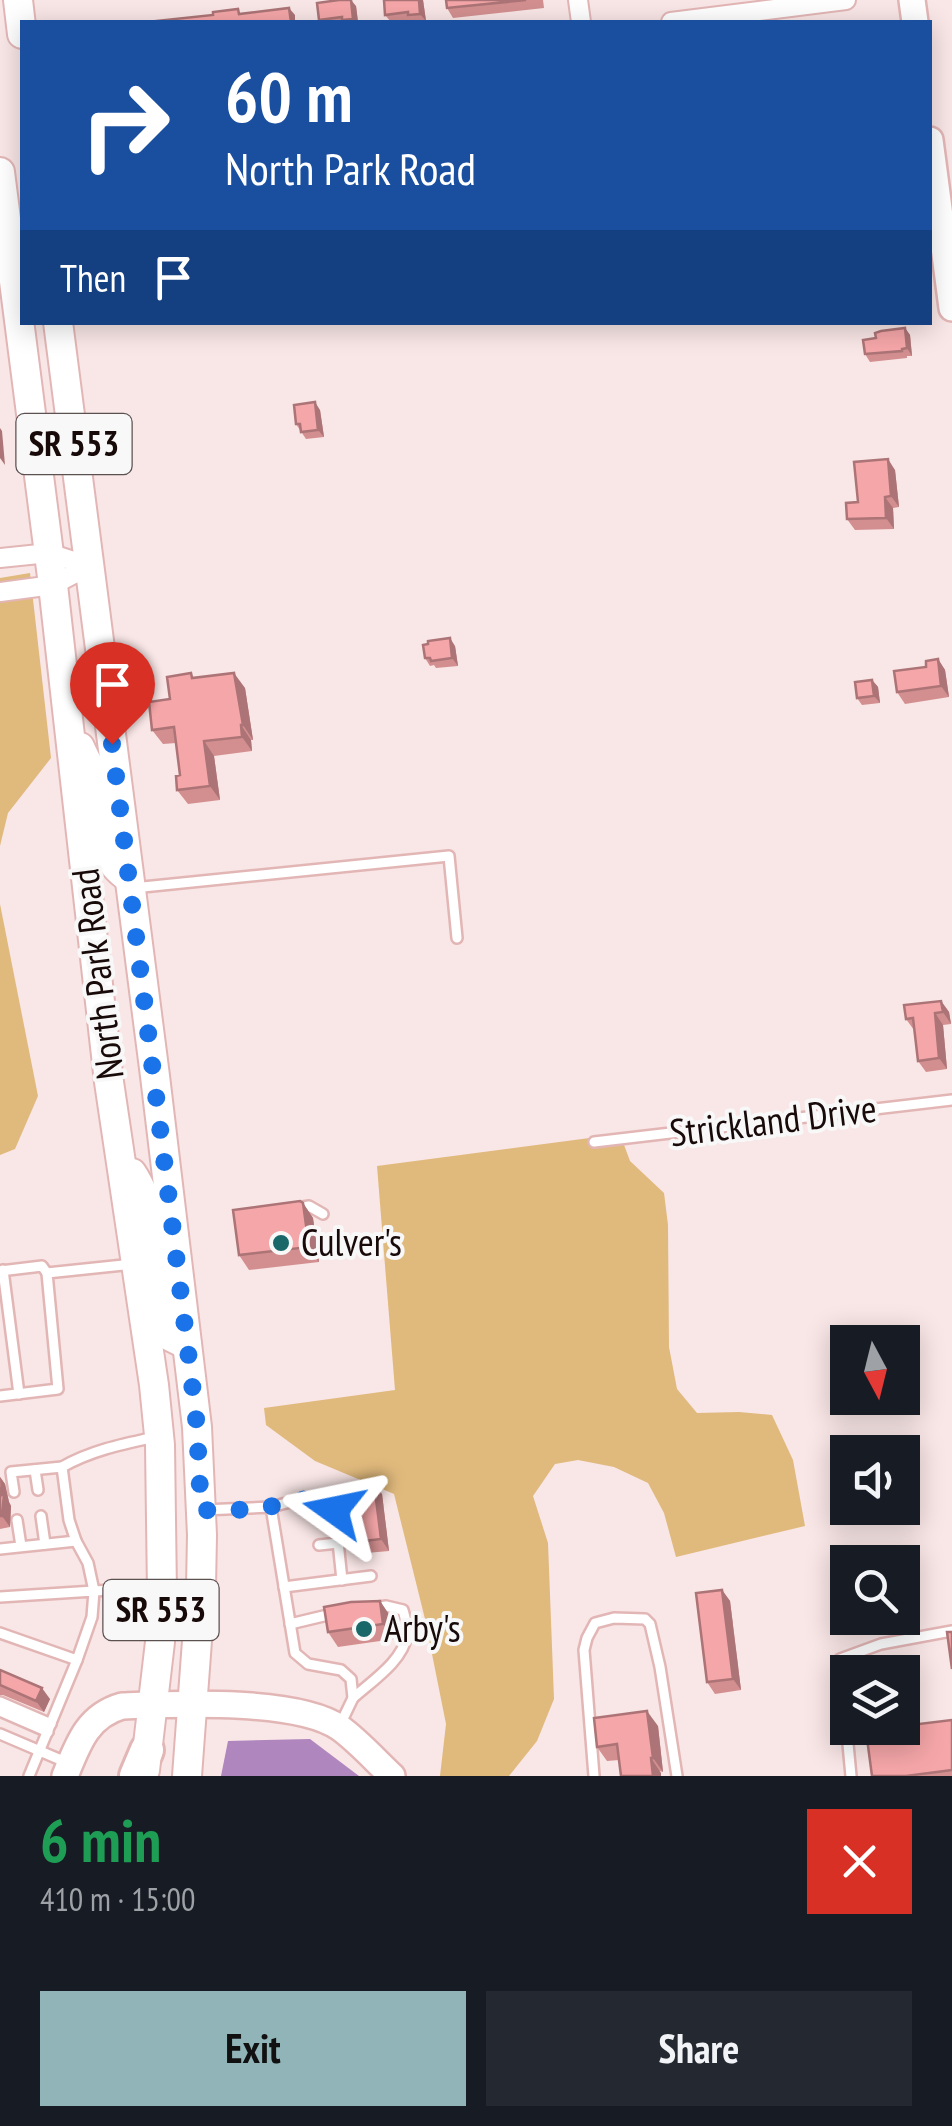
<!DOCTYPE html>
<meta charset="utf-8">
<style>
body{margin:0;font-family:"PT Sans Narrow",sans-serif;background:#242831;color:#f1f3f6;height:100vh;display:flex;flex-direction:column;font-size:38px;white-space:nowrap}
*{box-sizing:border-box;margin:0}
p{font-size:32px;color:#9ea1a6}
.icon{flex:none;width:55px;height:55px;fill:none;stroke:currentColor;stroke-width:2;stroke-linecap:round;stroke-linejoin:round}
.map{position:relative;height:1776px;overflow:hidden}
.side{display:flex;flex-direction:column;background:#171b24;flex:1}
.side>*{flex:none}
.guide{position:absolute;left:20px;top:20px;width:912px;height:305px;border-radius:0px;box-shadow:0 5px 25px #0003;background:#1a4fa0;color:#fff;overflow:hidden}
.needle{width:65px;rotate:173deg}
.buttons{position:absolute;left:830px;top:1325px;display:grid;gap:20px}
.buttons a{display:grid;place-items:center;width:90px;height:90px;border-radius:0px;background:#171b24;box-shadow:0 5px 25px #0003;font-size:50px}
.pin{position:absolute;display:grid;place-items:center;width:85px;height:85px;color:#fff;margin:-102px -42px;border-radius:50% 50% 50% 0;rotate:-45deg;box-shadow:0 0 10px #0007}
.pin .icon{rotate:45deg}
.me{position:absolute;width:110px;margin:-55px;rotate:282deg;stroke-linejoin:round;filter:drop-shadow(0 0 8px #0008)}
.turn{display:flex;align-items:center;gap:35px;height:210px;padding:0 40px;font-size:45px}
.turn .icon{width:130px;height:130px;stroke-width:2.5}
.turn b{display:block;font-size:70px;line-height:85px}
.then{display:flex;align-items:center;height:95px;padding:0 40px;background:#0003;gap:20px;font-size:38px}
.round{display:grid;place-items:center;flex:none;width:105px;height:105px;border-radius:0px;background:#242831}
.summary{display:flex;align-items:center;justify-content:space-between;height:170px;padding:0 40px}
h1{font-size:60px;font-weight:700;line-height:75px;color:#1e9e55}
.primary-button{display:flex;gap:20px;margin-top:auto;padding:20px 40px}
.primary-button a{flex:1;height:115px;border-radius:0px;background:#90b4b7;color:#111;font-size:40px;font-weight:700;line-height:115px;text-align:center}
.primary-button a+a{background:#242831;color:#f1f3f6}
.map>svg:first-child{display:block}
</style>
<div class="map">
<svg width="952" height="1776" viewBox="0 0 952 1776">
<rect width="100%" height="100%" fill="#f9e6e6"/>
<!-- green -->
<g fill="#e0b97c">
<polygon points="30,573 51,758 8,813 0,846 0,578"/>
<polygon points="0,904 38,1096 15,1149 0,1155"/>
<polygon points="620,1134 630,1161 664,1193 668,1225 669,1347 677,1389 697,1413 739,1412 772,1415 793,1460 805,1526 676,1557 664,1513 648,1483 614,1467 578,1460 555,1464 533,1496 548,1543 554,1699 537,1741 509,1776 440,1776 446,1724 425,1619 394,1494 315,1461 266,1425 264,1408 395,1390 377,1166"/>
</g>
<!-- water -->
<polygon fill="#b086be" points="310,1739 359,1776 221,1776 228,1741"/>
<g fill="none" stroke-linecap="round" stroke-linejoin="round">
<!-- lane casing -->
<g stroke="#e3b6b6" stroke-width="14">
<g id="lane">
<polyline points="133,888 449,856 457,938"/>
<polyline points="594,1142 952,1100"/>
<polyline points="297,1208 309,1206 323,1214"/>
<polyline points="3,1270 19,1394"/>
<polyline points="0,1271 42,1266 47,1273"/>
<polyline points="0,1396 58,1389 47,1273 133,1264"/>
<path d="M156,1437c-33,7 -64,13 -94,30l7,53 7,21 12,22 6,28 36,-2 30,4"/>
<polyline points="35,1470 38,1490"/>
<polyline points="14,1492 11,1472 62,1467"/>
<path d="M271,1507c20,-5 41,-13 61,-6l2,9"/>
<polyline points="203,1510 271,1507 295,1653 308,1664 341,1670 351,1679 353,1698 340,1725"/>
<polyline points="41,1516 45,1544"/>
<polyline points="17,1520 21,1546"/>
<polyline points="337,1532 342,1580"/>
<polyline points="319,1545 338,1543"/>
<polyline points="0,1549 76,1541"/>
<polyline points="284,1587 371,1576"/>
<polyline points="0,1597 94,1591 92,1617 77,1660 29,1776"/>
<polyline points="290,1624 336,1613"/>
<polyline points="0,1633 77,1660"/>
<path d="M353,1698c19,-17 50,-37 54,-63 1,-9 -2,-17 -4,-25l-17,-4 -15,2"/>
<polyline points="0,1702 51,1724"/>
<polyline points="0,1711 48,1732"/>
<polyline points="0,1734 68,1763"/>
<polyline points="594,1776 584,1650 587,1638 595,1623 614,1618 645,1619 650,1624 660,1667 677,1776"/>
<polyline points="851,1776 840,1659 881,1644 952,1631"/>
</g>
</g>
<!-- street casing -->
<g stroke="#e3b6b6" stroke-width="22">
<g id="street">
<polyline points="578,0 581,22"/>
<polyline points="671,22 846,0"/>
<polyline points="0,558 49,553 89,566"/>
<polyline points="0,592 53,585 89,566"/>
</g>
</g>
<!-- secondary casing -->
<g stroke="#e3b6b6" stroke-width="30">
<g id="secondary">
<polyline points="912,0 915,22"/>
<polyline points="930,140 952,308"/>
<path d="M65,1776c13,-32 22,-60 57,-70 53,-2 175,-8 218,22 18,13 35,32 52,48"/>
</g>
</g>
<!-- primary casing -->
<g stroke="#e3b6b6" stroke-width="32">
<g id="primary">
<polyline points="18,0 22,34"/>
<polyline points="0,172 53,585 109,1082 154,1385 160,1445 162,1593 160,1642 145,1770"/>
<polyline points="58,322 155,1076 197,1427 202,1535 201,1587 187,1776"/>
<path d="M80,747c5,12 13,24 16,37 10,35 -3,71 33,94"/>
<path d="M132,1173c29,43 25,107 33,158l6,6 16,8"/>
</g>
</g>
<!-- highway casing -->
<g stroke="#e3b6b6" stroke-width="38">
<polyline id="highway" points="136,1776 147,1750"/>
</g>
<!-- lane -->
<use href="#lane" stroke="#fff" stroke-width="9"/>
<!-- street -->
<use href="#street" stroke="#fff" stroke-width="18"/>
<!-- secondary -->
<use href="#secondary" stroke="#fff" stroke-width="25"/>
<!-- primary -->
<use href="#primary" stroke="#fff" stroke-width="28"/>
<!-- highway -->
<use href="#highway" stroke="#fff" stroke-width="32"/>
</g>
<!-- wall -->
<g fill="#d38f90">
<polygon points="384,0 423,0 426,21 413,22 411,20 391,22 385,15"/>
<polygon points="446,0 543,0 544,8 453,18 447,8"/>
<polygon points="356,6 358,22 321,22 319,20"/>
<polygon points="905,328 910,335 912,356 907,356 907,358 870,362 865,354 876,338"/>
<polygon points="320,410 324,437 306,439 296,424"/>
<polygon points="895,470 899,507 893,508 894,529 855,530 847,519 858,502"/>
<polygon points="455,646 458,666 436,668 434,665 430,666 425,658"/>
<polygon points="938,659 945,670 949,697 905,704 897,692"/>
<polygon points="191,673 194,678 245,688 253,740 251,740 252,751 214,756 220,800 188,804 177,790 180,775 176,743 163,744 152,730 170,699"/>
<polygon points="872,680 878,687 880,703 862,705 857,698"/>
<polygon points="941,1001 949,1012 951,1024 943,1025 947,1069 926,1072 918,1061 914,1030 906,1019"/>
<polygon points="303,1203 313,1218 319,1262 249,1270 239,1255"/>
<polygon points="0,1477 5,1484 9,1502 11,1506 10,1527 0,1529"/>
<polygon points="382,1494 389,1551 355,1554 348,1543"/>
<polygon points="722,1590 730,1601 741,1690 715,1694 707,1682"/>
<polygon points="380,1601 390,1616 394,1639 338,1647 328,1632"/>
<polygon points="0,1670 50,1699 44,1712 3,1695 0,1695"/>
<polygon points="952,1720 952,1776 872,1776"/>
<polygon points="658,1726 663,1772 619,1760 607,1761 597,1747"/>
</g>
<!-- shaded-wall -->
<g fill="#ac7476">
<polygon points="351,0 356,6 358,22 356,22 353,19"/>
<polygon points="419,0 423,0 426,21 420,14"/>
<polygon points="289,8 295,15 295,22 291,22"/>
<polygon points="905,328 910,335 912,356 907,348"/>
<polygon points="315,402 320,410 324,437 318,430"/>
<polygon points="0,428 2,431 5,465 0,458"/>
<polygon points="888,459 895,470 899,507 891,496"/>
<polygon points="885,497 893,508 894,529 886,518"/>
<polygon points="450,638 455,646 458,666 452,658"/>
<polygon points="938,659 945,670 949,697 941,686"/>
<polygon points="234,673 245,688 253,740 243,725"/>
<polygon points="872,680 878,687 880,703 874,696"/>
<polygon points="241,725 251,740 252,751 242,737"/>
<polygon points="204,741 214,756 220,800 210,786"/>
<polygon points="941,1001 949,1012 951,1024 943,1012"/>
<polygon points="935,1013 943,1025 947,1069 939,1058"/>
<polygon points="303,1203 313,1218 319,1262 309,1247"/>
<polygon points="0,1477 5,1484 9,1502 11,1506 10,1527 2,1516"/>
<polygon points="374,1483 382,1494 389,1551 381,1539"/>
<polygon points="722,1590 730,1601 741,1690 733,1679"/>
<polygon points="380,1601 390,1616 394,1639 383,1624"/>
<polygon points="42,1688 50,1699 44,1712 36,1701"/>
<polygon points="647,1711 658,1726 663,1772 653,1758"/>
<polygon points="651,1758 661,1773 661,1776 653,1776"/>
</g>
<!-- building -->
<g fill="#f5a6a8" stroke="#ac7476" stroke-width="2.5">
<polygon points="339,0 351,0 353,19 342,20 342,17 319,20 317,3"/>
<polygon points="384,0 419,0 420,14 408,15 408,12 385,15"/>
<polygon points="446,0 526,0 447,8"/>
<polygon points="289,8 291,22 147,22 213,15 213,12 238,9 239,14"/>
<polygon points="905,328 907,348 902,349 902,351 865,354 863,340 876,338 875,333 881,331"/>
<polygon points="315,402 318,430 301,432 300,424 296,424 294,405"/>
<polygon points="888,459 891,496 885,497 886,518 847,519 846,503 858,502 854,462"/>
<polygon points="450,638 452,658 431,661 430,658 425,658 423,645 428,644 428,641"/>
<polygon points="938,659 941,686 897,692 894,671 926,667 926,661"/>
<polygon points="191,673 192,678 234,673 243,725 241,725 242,737 204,741 210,786 177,790 176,776 180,775 174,727 152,730 149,702 170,699 167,677"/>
<polygon points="872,680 874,696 857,698 855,682"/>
<polygon points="941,1001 943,1012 935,1013 939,1058 918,1061 913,1018 906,1019 904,1005"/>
<polygon points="300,1201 303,1203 309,1247 239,1255 233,1210"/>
<polygon points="374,1483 381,1539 348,1543 341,1487"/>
<polygon points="0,1487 2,1495 4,1494 2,1516 0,1516"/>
<polygon points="722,1590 733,1679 707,1682 696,1593"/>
<polygon points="380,1601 383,1624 328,1632 324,1607 351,1602"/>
<polygon points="947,1632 952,1632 952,1669"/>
<polygon points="0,1670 42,1688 36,1701 0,1685"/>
<polygon points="647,1711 653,1758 651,1758 653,1776 621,1776 617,1744 597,1747 594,1718"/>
<polygon points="952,1720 952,1770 906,1776 872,1776 866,1731 902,1728 902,1726"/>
</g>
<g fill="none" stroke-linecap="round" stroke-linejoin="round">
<!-- route -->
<path stroke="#1a73e8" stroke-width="18" stroke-dasharray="0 32.4" d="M112,744l79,631 6,52 4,83c22,1 44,0 66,-3 22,-3 43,-13 65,-7l2,10"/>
</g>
<!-- markers -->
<g fill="#196769" stroke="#f8f8f8" stroke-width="4">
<circle cx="281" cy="1243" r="10"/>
<circle cx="364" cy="1629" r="10"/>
</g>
<g text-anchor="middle" stroke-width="8" stroke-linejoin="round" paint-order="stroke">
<!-- shield labels -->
<g fill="#f8f8f8" stroke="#5c5151" stroke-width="2.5">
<rect x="16.5" y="414" width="115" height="60" rx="8"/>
<rect x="103.5" y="1580" width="115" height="60" rx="8"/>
</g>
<g font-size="35" font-weight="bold" fill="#190a0a">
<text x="74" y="456">SR 553</text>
<text x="161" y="1622">SR 553</text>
</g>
<!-- street labels -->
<g font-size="38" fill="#190a0a" stroke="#f8f8f8">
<text transform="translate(98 974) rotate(-97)" y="13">North Park Road</text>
<text transform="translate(773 1121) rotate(-7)" y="13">Strickland Drive</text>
</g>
<!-- poi labels -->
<g font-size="38" fill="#190a0a" stroke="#f8f8f8" text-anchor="start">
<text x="301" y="1256">Culver's</text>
<text x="384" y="1642">Arby's</text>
</g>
</g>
</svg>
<div class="buttons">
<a><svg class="needle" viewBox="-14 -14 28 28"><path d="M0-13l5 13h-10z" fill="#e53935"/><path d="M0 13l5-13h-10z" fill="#9ea1a6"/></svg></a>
<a><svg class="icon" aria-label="sound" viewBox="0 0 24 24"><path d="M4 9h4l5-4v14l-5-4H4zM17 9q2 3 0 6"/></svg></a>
<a><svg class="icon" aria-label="search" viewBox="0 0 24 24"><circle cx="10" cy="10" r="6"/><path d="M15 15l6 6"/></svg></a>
<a><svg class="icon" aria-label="layers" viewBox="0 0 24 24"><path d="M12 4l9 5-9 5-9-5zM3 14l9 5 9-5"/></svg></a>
</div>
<div class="pin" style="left:112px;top:744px;background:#d93025"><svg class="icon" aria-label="arrive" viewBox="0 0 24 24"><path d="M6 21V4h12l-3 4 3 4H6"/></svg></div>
<svg class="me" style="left:334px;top:1510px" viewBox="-20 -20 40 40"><path d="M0-17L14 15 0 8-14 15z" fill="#1a73e8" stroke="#fff" stroke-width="4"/></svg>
<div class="guide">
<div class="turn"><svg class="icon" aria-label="right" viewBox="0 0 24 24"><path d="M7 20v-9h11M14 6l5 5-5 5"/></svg><div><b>60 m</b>North Park Road</div></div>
<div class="then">Then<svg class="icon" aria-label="arrive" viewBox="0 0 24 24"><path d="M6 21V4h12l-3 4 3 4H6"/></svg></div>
</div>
</div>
<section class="side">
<div class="summary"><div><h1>6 min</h1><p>410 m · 15:00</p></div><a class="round" style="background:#d93025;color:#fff"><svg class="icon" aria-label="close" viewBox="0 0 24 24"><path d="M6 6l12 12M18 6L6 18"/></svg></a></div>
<div class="primary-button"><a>Exit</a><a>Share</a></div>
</section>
